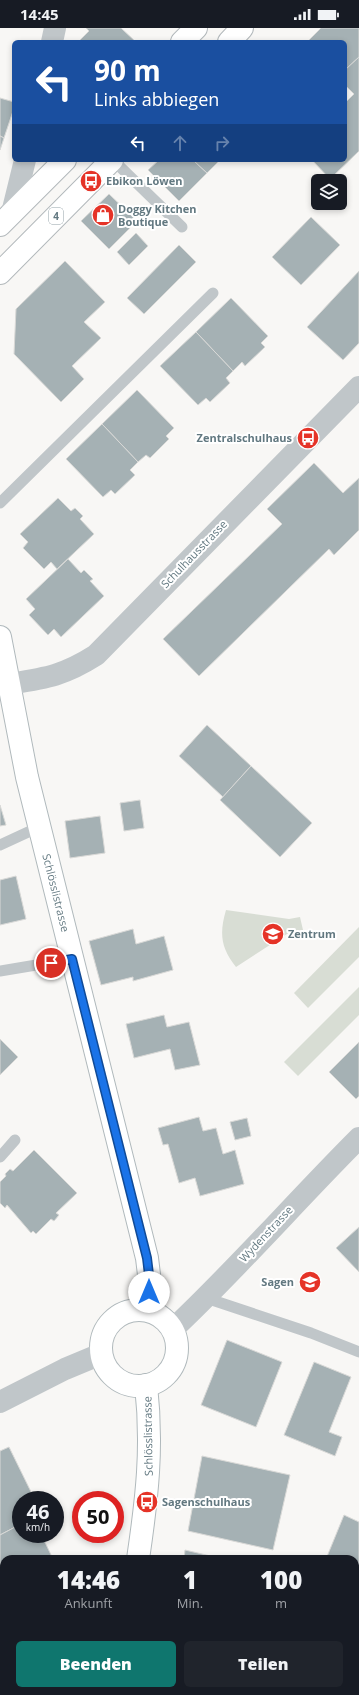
<!DOCTYPE html>
<html lang="de">
<meta charset="utf-8">
<style>
body{margin:0;font-family:"Open Sans",sans-serif;background:#20242c;color:#f1f3f6;height:100vh;display:flex;flex-direction:column;font-size:15px;white-space:nowrap}
*{box-sizing:border-box;margin:0}
p{font-size:13px;color:#9ea1a6}
.icon{flex:none;width:22px;height:22px;fill:none;stroke:currentColor;stroke-width:2;stroke-linecap:round;stroke-linejoin:round}
.map{position:relative;flex:1;overflow:hidden}
.panel{position:absolute;left:0px;top:1527px;width:359px;height:140px;display:flex;flex-direction:column;background:#171b24;border-radius:12px 12px 0 0;box-shadow:0 2px 6px #0003}
.panel>*{flex:none}
.guide{position:absolute;left:12px;top:12px;width:335px;height:122px;border-radius:6px;box-shadow:0 2px 6px #0003;background:#1a4fa0;color:#fff;overflow:hidden}
.buttons{position:absolute;left:311px;top:146px;display:grid;gap:8px}
.buttons a{display:grid;place-items:center;width:36px;height:36px;border-radius:6px;background:#171b24;box-shadow:0 2px 6px #0003;font-size:20px}
.speed{position:absolute;left:12px;top:1463px;display:flex;gap:8px;font-size:20px;font-weight:700;text-align:center}
.speed>*{display:grid;place-content:center;width:52px;height:52px;border-radius:50%;background:#171b24;box-shadow:0 2px 6px #0003;line-height:1}
.speed small{font-size:10px;font-weight:400}
.speed .limit{border:6px solid #d22;background:#fff;color:#111}
.pin{position:absolute;display:grid;place-items:center;width:34px;height:34px;color:#fff;margin:-17px;border:2px solid #fff;border-radius:50%;box-shadow:0 1px 4px #0007}
.me{position:absolute;width:44px;margin:-22px;rotate:0deg;stroke-linejoin:round;filter:drop-shadow(0 0 3px #0008)}
.turn{display:flex;align-items:center;gap:14px;height:84px;padding:0 16px;font-size:18px}
.turn .icon{width:52px;height:52px;stroke-width:2.5}
.turn b{display:block;font-size:28px;line-height:34px}
.lanes{display:flex;align-items:center;height:38px;padding:0 16px;background:#0003;justify-content:center;gap:20px;direction:ltr}
.lanes .off{opacity:.35}
.eta{display:flex;justify-content:space-evenly;align-items:center;height:68px;text-align:center}
.eta b{font-size:24px;font-weight:800;line-height:28px}
.action{display:flex;gap:8px;margin-top:auto;padding:8px 16px}
.action a{flex:1;height:46px;border-radius:6px;background:#0f766e;color:#fff;font-size:16px;font-weight:800;line-height:46px;text-align:center}
.action a+a{background:#20242c;color:#f1f3f6}
.status{display:flex;justify-content:space-between;align-items:center;height:28px;padding:0 20px;background:#171b24;direction:ltr}
.status svg{height:11px;fill:currentColor}
.map>svg:first-child{display:block}
</style>
<div class="status"><b>14:45</b><svg viewBox="0 0 49 12"><path d="M0 12V9h3v3zM5 12V6h3v6zM10 12V3h3v9zM15 12V0h3v12zM26 1h20v11H26zM47 4h2v5h-2z"/></svg></div>
<div class="map">
<svg width="359" height="1667" viewBox="0 0 359 1667">
<rect width="100%" height="100%" fill="#f8f7f5"/>
<!-- green -->
<g fill="#d8ddd4">
<path d="M226,882l63,9 11,-2 3,13 -13,2 -54,35c-15,-19 -17,-33 -10,-57z"/>
<polygon points="359,899 359,929 308,980 294,965"/>
<polygon points="359,959 359,987 298,1048 284,1034"/>
</g>
<!-- building -->
<g fill="#a5b1b4" stroke="#d9d9d7">
<polygon points="86,0 121,0 136,14 78,14 89,3"/>
<polygon points="321,0 359,0 359,29 345,42 345,14 307,14"/>
<polygon points="359,29 359,123 330,151 312,132 345,132 345,75 354,66 345,57 345,42"/>
<polygon points="0,70 14,74 14,80 4,110 0,108"/>
<polygon points="0,108 4,110 0,122"/>
<polygon points="159,132 193,132 207,145 179,173 148,142"/>
<polygon points="193,132 220,132 207,145"/>
<polygon points="109,166 137,193 109,221 81,193"/>
<polygon points="311,189 340,217 301,257 272,229"/>
<polygon points="136,205 148,218 129,237 117,224"/>
<polygon points="179,217 196,234 144,286 127,270"/>
<polygon points="65,233 105,274 84,294 101,310 72,338 84,351 61,374 14,326 16,281"/>
<polygon points="359,243 359,315 343,332 307,299"/>
<polygon points="231,270 268,308 261,315 265,319 245,338 242,334 233,343 196,304"/>
<polygon points="196,304 233,343 226,350 230,355 210,374 206,370 198,377 160,338"/>
<polygon points="137,362 174,400 166,408 169,411 150,430 146,427 138,434 102,396"/>
<polygon points="102,396 138,434 130,442 135,447 115,466 111,462 103,469 66,431"/>
<polygon points="314,435 343,465 359,450 359,502 334,527 329,521 199,648 163,611 282,496 267,481"/>
<polygon points="58,470 71,483 75,480 83,488 80,491 94,506 57,541 51,534 44,541 23,520 28,514 20,506"/>
<polygon points="68,531 81,545 84,542 93,551 90,553 104,568 61,609 54,601 48,607 29,587 35,581 26,571"/>
<polygon points="207,697 251,738 223,769 179,728"/>
<polygon points="251,738 312,795 280,829 220,772"/>
<polygon points="140,772 144,800 124,803 120,775"/>
<polygon points="0,777 6,797 0,798"/>
<polygon points="100,788 105,825 70,830 65,793"/>
<polygon points="16,848 26,891 0,897 0,852"/>
<polygon points="133,901 136,916 164,908 173,942 133,953 133,949 101,957 89,913"/>
<polygon points="164,987 167,999 189,994 200,1037 175,1042 170,1021 134,1030 126,996"/>
<polygon points="0,1011 18,1029 0,1047"/>
<polygon points="359,1014 359,1068 356,1071 329,1044"/>
<polygon points="199,1089 203,1103 216,1100 223,1126 235,1122 244,1156 200,1168 195,1150 179,1155 168,1116 163,1117 158,1100"/>
<polygon points="247,1090 251,1108 235,1112 230,1094"/>
<polygon points="34,1122 77,1165 56,1185 59,1187 54,1193 51,1191 36,1206 33,1203 31,1205 7,1177 5,1180 0,1175 0,1154 6,1148 5,1146 10,1141 13,1143"/>
<polygon points="359,1199 359,1244 336,1220"/>
<polygon points="227,1312 282,1334 256,1399 201,1377"/>
<polygon points="314,1334 351,1349 329,1404 342,1409 335,1428 284,1407"/>
<polygon points="9,1419 35,1472 21,1472 21,1496 0,1507 0,1423"/>
<polygon points="202,1428 290,1447 273,1522 188,1503"/>
<polygon points="344,1487 359,1494 359,1549 355,1558 355,1531 326,1531"/>
<polygon points="21,1496 21,1506 41,1506 53,1531 4,1531 4,1553 0,1545 0,1507"/>
<polygon points="185,1522 223,1531 184,1531"/>
<polygon points="355,1633 359,1635 355,1647"/>
<polygon points="189,1663 216,1663 215,1667 189,1667"/>
<polygon points="216,1663 243,1663 242,1667 215,1667"/>
</g>
<g fill="none" stroke-linecap="round" stroke-linejoin="round">
<!-- secondary casing -->
<g stroke="#b0b9bc" stroke-width="24">
<g id="secondary">
<path id="s1" d="M0,609l27,140 120,481 3,25 -4,27"/>
<circle cx="139" cy="1320" r="38"/>
<path d="M138,1531c9,-61 15,-112 8,-174"/>
<polyline points="122,1667 122,1663"/>
</g>
</g>
<!-- primary casing -->
<g stroke="#b2b8bb" stroke-width="24">
<g id="primary">
<polyline points="182,14 196,0"/>
<polyline points="229,14 242,0"/>
<polyline points="0,197 65,132"/>
<polyline points="0,245 112,132"/>
</g>
</g>
<!-- service -->
<g stroke="#c0c6c9" stroke-width="11">
<polyline points="113,132 182,199"/>
<polyline points="0,475 213,265"/>
<polyline points="0,817 39,799"/>
<polyline points="0,943 72,931"/>
<polyline points="0,1129 15,1112"/>
<polyline points="206,1270 311,1305 359,1324"/>
</g>
<!-- minor -->
<g stroke="#c0c6c9" stroke-width="22">
<polyline points="52,14 55,0"/>
<polyline points="12,185 25,132"/>
<path d="M8,656c38,-6 55,-8 88,-29l263,-268"/>
<path d="M172,1302c65,-61 124,-129 187,-192"/>
<polyline points="0,1374 65,1341 101,1326"/>
<polyline points="71,1667 74,1663"/>
</g>
<!-- secondary -->
<use href="#secondary" stroke="#fff" stroke-width="22"/>
<!-- primary -->
<use href="#primary" stroke="#fff" stroke-width="22"/>
</g>
<g fill="none" stroke-linecap="round" stroke-linejoin="round">
<!-- route casing -->
<g stroke="#114b97" stroke-width="10">
<polyline id="route" points="51,935 72,931 147,1230 150,1255 149,1264"/>
</g>
<!-- route -->
<use href="#route" stroke="#1a73e8" stroke-width="7"/>
</g>
<!-- icons -->
<defs>
<g id="bus-disc" transform="scale(1.15)"><circle r="9.5" fill="#e53327" stroke="#fff"/><path d="M-5-6H5V4H4V6H2V4H-2V6H-4V4H-5ZM-3.5-4V0h7V-4ZM-3.5 1.2v1.5H-2V1.2ZM2 1.2v1.5H3.5V1.2Z" fill="#fff"/></g>
<g id="shop-disc" transform="scale(1.15)"><circle r="9.5" fill="#e53327" stroke="#fff"/><path d="M-5-2.5h2.3a2.7 3.5 0 0 1 5.4 0H5L5.5 6h-11ZM-1.5-2.5h3a1.5 2.3 0 0 0-3 0Z" fill="#fff"/></g>
<g id="school-disc" transform="scale(1.15)"><circle r="9.5" fill="#e53327" stroke="#fff"/><path d="M0-5L7-2L0 1L-7-2ZM-4 1L0 2.5L4 1V4Q0 6-4 4Z" fill="#fff"/></g>
</defs>
<g fill-rule="evenodd">
<use href="#bus-disc" x="91" y="153"/>
<use href="#shop-disc" x="103" y="187"/>
<use href="#bus-disc" x="308" y="410"/>
<use href="#school-disc" x="273" y="906"/>
<use href="#school-disc" x="310" y="1254"/>
<use href="#bus-disc" x="147" y="1474"/>
</g>
<g text-anchor="middle" stroke-width="4" stroke-linejoin="round" paint-order="stroke">
<!-- shield labels -->
<rect fill="#fff" stroke="#91a0a6" stroke-width="1" x="49" y="180" width="14" height="16" rx="3"/>
<g font-size="10" font-weight="bold" fill="#627880">
<text x="56" y="192">4</text>
</g>
<!-- poi labels -->
<g font-size="11" font-weight="bold" fill="#627880" stroke="#fff" text-anchor="start">
<text x="106" y="157">Ebikon Löwen</text>
<text x="118" y="185">Doggy Kitchen<tspan x="118" dy="13">Boutique</tspan></text>
<text x="292" y="414" text-anchor="end">Zentralschulhaus</text>
<text x="288" y="910">Zentrum</text>
<text x="294" y="1258" text-anchor="end">Sagen</text>
<text x="162" y="1478">Sagenschulhaus</text>
</g>
<!-- street labels -->
<g font-size="11" fill="#627880" stroke="#fff">
<text transform="translate(194 526) rotate(-46)" y="4">Schulhausstrasse</text>
<text dy="4" stroke="none"><textPath href="#s1" startOffset="262">Schlösslistrasse</textPath></text>
<text transform="translate(266 1206) rotate(-47)" y="4">Wydenstrasse</text>
<text transform="translate(148 1408) rotate(-91)" y="4">Schlösslistrasse</text>
</g>
</g>
</svg>
<div class="buttons">
<a><svg class="icon" aria-label="layers" viewBox="0 0 24 24"><path d="M12 4l9 5-9 5-9-5zM3 14l9 5 9-5"/></svg></a>
</div>
<div class="speed"><div>46<small>km/h</small></div><div class="limit">50</div></div>
<div class="pin" style="left:51px;top:935px;background:#d93025"><svg class="icon" aria-label="arrive" viewBox="0 0 24 24"><path d="M6 21V4h12l-3 4 3 4H6"/></svg></div>
<svg class="me" style="left:149px;top:1264px" viewBox="-20 -20 40 40"><circle r="19" fill="#fff"/><path d="M0-13L10 11 0 6-10 11z" fill="#1a73e8"/></svg>
<div class="guide">
<div class="turn"><svg class="icon" aria-label="left" viewBox="0 0 24 24"><path d="M17 20v-9H6M10 6l-5 5 5 5"/></svg><div><b>90 m</b>Links abbiegen</div></div>
<div class="lanes"><svg class="icon" aria-label="left" viewBox="0 0 24 24"><path d="M17 20v-9H6M10 6l-5 5 5 5"/></svg><svg class="icon off" aria-label="ahead" viewBox="0 0 24 24"><path d="M12 20V5M6 11l6-6 6 6"/></svg><svg class="icon off" aria-label="right" viewBox="0 0 24 24"><path d="M7 20v-9h11M14 6l5 5-5 5"/></svg></div>
</div>
<section class="panel">
<div class="eta">
<div><b>14:46</b><p>Ankunft</p></div>
<div><b>1</b><p>Min.</p></div>
<div><b>100</b><p>m</p></div>
</div>
<div class="action"><a>Beenden</a><a>Teilen</a></div>
</section>
</div>
